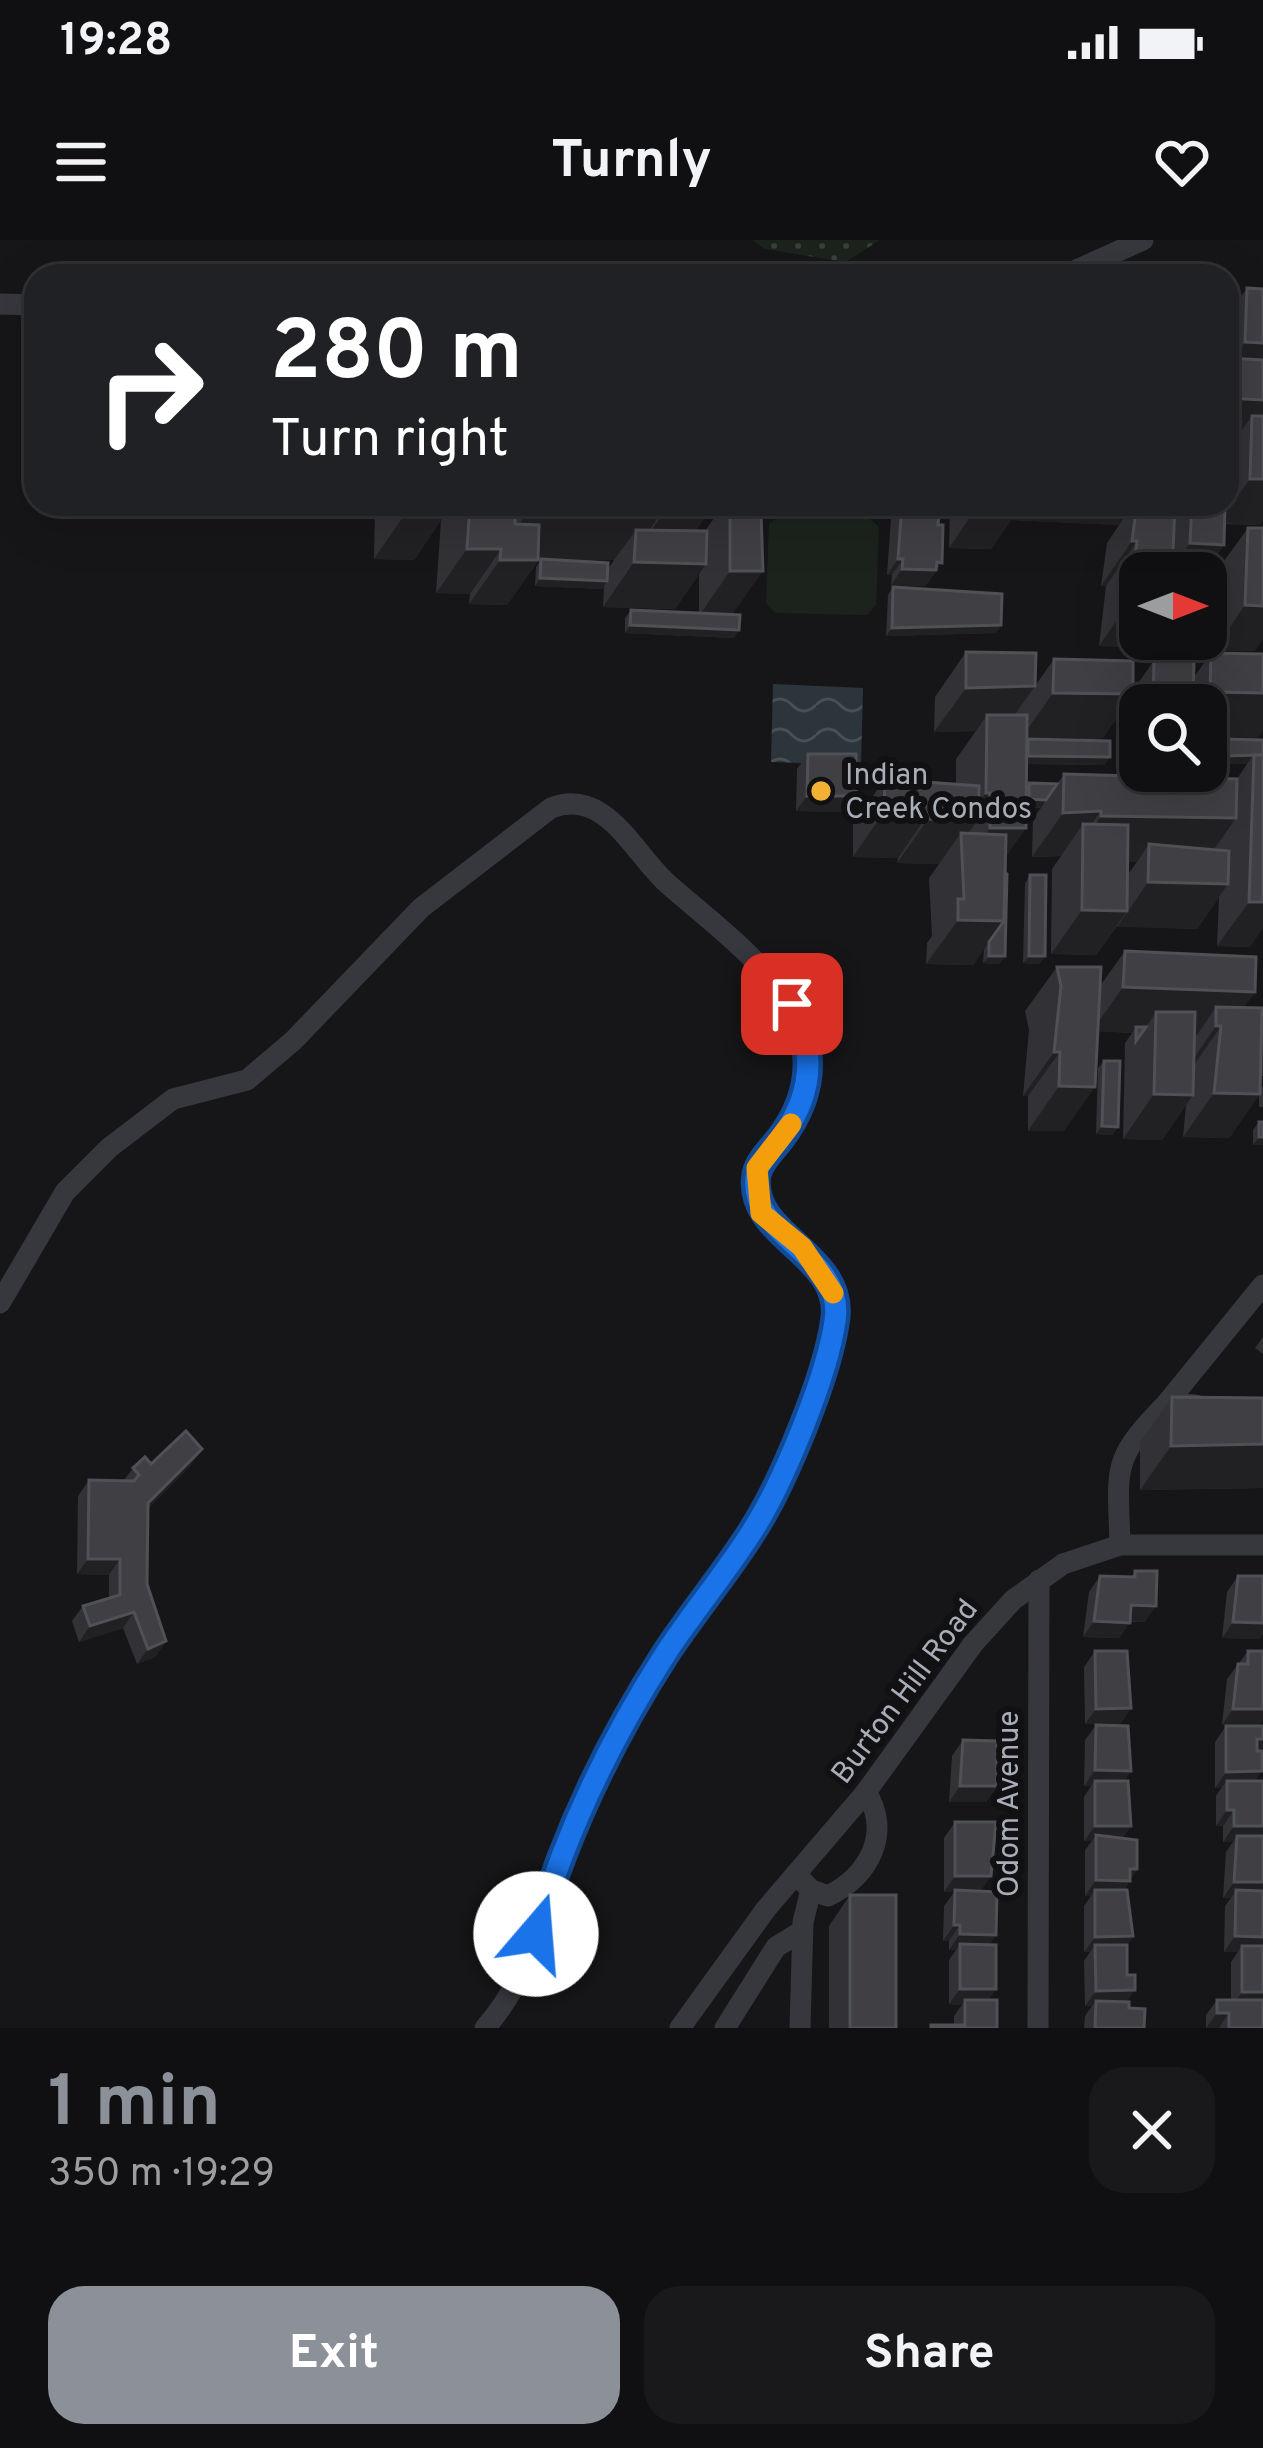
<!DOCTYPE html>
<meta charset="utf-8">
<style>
body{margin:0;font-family:Overpass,sans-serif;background:#19191b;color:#f1f3f6;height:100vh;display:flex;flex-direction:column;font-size:45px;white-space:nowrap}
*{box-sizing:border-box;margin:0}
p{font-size:39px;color:#9c9d9f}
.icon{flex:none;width:66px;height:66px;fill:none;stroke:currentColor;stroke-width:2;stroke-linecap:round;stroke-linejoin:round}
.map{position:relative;height:1788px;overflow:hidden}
.panel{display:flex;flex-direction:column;background:#101012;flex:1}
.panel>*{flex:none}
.guide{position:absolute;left:24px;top:24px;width:1215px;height:252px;border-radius:36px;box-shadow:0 12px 48px #0002,0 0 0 3px #303032;background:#202124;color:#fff;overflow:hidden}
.needle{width:78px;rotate:90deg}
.buttons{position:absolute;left:1119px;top:312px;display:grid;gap:24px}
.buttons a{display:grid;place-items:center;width:108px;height:108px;border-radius:24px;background:#101012;box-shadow:0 12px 48px #0002,0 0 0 3px #303032;font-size:60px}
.pin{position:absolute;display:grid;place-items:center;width:102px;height:102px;color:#fff;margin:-51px;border-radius:24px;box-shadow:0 6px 18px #0006}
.me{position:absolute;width:132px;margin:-66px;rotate:18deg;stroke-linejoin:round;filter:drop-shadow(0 0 9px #0008)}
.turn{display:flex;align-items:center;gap:42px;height:252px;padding:0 48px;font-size:54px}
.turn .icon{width:156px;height:156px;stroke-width:2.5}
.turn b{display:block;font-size:84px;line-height:102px}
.round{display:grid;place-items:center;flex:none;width:126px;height:126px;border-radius:36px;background:#19191b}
.head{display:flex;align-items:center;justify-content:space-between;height:204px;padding:0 48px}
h1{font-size:72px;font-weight:700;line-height:90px;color:#8c9099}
.button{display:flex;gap:24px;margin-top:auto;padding:24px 48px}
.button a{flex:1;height:138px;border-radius:36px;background:#8c9099;color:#fff;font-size:48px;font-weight:700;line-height:138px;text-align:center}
.button a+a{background:#19191b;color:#f1f3f6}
.status{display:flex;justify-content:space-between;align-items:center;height:84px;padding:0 60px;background:#101012;direction:ltr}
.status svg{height:33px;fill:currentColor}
header{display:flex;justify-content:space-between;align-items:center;height:156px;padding:0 48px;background:#101012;font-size:54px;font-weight:700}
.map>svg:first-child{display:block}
</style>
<div class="status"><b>19:28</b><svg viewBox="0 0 49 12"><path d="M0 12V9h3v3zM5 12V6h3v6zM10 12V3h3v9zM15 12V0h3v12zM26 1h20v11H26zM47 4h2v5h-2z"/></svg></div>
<header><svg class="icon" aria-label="menu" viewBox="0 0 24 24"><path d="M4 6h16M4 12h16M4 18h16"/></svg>Turnly<svg class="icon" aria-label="heart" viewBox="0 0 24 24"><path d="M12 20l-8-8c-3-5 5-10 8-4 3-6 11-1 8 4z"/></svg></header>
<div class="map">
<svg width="1263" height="1788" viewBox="0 0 1263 1788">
<defs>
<pattern id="grass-dots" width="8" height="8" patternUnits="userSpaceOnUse" patternTransform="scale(3)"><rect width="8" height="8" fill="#1c231d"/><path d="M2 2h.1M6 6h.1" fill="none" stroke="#3a403c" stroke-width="1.8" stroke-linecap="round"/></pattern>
<pattern id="water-waves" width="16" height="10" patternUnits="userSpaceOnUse" patternTransform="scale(3)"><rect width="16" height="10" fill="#2c353c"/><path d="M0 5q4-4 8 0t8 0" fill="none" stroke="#485056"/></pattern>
</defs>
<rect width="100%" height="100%" fill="#161618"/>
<!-- grass -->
<polygon fill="url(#grass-dots)" points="752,0 880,0 845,22 765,9"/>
<!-- park -->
<polygon fill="#1c231d" points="779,277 869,278 879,287 876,365 867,375 775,373 766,363 769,284"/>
<!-- water -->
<polygon fill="url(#water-waves)" points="773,444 863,448 861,525 771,522"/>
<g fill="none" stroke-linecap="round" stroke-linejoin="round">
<!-- minor -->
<g stroke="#37383d" stroke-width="21">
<polyline points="1063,36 1143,0"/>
<polyline points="0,64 36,65"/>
<path d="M0,1063l65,-111 44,-44 64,-49 74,-19 46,-39 128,-133 130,-100c55,-22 83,47 118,77 60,53 185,138 127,233 -13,22 -42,40 -40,68 2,51 78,68 80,124 1,32 -16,66 -28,95 -17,41 -31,86 -54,124 -25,41 -57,78 -84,118 -27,40 -51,83 -73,126 -43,80 -51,187 -112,255"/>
<polyline points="1167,1163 1263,1045"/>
<path d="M1120,1305c-2,-78 -10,-84 47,-142l29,2"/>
<path d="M796,1634l15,16 17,6c41,-20 64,-63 38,-104"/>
<polyline points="680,1788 766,1669 866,1552 973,1404 1013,1360 1063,1324 1120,1305 1263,1305"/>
<polyline points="725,1788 776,1707 802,1691"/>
<polyline points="800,1788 803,1682 811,1650"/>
<polyline points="1038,1788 1039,1340"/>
</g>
</g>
<!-- wall -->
<g fill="#323236" fill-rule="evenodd">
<polygon points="1247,48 1263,49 1263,280 1260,285 1224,284 1224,305 1204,333 1140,333 1140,399 1145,399 1140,407 1099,406 1106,346 1101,346 1107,303 1119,285 1011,280 991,309 949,308 950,264 1227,264 1227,212 1232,204 1227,204 1227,76"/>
<polygon points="200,264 318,264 312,273 299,272 294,279 222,276 222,265"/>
<path d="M375,264h339l-19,27h10l19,-27h43v9l-6,9 -29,93 2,23 -109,-5v-15l6,-8 68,3v-39l-24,35 -72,-2 1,-21 -2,3 -67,-3 1,-19 4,-6h-2l-31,44 -38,-1 1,-10 -34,-1 5,-73 -27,40 -40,-1zM614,320l-6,9 -35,-8z"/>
<polygon points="892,264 940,264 938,285 942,323 925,346 891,345 892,335 887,335"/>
<polygon points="1248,288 1255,411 1214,410 1216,332"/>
<polygon points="893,347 1001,385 996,393 886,396 888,355"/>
<path d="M966,412l69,34 19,-27 79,32 21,-31 40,17 17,-24 47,85 -52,-33h-66v63h-18l1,-59 -21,30 -75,-2v4l83,16 -6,8 -77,-1v22l2,-3 28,1 7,-10 173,5 10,-15h-29l1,-17 5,-8 39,1 -13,207 -33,-1 2,-49 -22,32 -80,-3 -21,29 -45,-1 1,-85 9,-13 -29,1 1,-39 8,-10 -14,-1 -22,51v98l-6,8 -16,-1 1,-14 -11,16 -47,-1 1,-21 5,-7 -3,-58 10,-14 -42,-1 1,-5 -45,-1v-33l32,-45 71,5v-25l20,-28 -42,1 1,-35zM1128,621l9,1 -9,12z"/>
<polygon points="808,514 845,572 796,571 797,529"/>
<polygon points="1030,635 1045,716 1039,724 1023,723 1025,643"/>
<polygon points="1125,711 1255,752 1243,768 1261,788 1263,786 1263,836 1260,836 1260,850 1263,845 1263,867 1259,867 1259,855 1229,898 1183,897 1186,865 1162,900 1123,899 1125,803 1132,793 1098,791 1064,891 1028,891 1028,856 1023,856 1029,790 1025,771 1057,727 1100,746"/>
<polygon points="1104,821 1113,895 1096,894 1098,828"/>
<polygon points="1259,882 1263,882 1263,905 1253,905 1253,890"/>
<polygon points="1263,1097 1263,1114 1255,1108"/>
<polygon points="1172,1157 1263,1158 1263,1248 1140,1250 1140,1202"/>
<polygon points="151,1224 191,1225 148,1268 147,1344 166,1401 155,1417 137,1424 123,1388 79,1402 72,1381 83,1366 109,1358 109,1335 77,1334 78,1256 89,1240 124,1240 133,1228"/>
<polygon points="1135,1331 1145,1382 1130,1382 1119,1398 1083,1397 1089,1352 1100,1336 1131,1337"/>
<polygon points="1238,1336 1263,1336 1263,1393 1259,1399 1222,1398 1227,1352"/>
<polygon points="1095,1411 1131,1468 1120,1484 1085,1484 1084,1427"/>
<polygon points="1248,1411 1259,1485 1222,1485 1227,1439"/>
<polygon points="1096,1485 1131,1531 1124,1541 1131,1586 1122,1598 1137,1629 1124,1650 1133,1696 1127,1705 1127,1762 1129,1768 1144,1788 1084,1788 1085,1776 1092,1766 1085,1766 1084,1721 1090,1712 1084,1712 1084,1666 1091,1656 1085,1656 1085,1610 1092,1601 1084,1601 1084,1557 1091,1546 1084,1546 1085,1500"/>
<polygon points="1226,1486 1261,1511 1256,1541 1263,1788 1206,1788 1206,1775 1217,1760 1231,1760 1231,1722 1238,1712 1224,1712 1225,1666 1231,1658 1223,1658 1226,1612 1233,1602 1223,1602 1223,1586 1216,1586 1216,1556 1222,1547 1215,1548 1215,1502"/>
<polygon points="963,1500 997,1546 986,1562 949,1562 952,1516"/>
<polygon points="955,1582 991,1636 980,1651 996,1695 989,1705 996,1749 988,1760 997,1788 929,1788 931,1785 954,1785 954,1776 962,1765 949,1764 949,1720 956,1710 949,1710 949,1701 943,1701 944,1666 955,1651 944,1652 944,1598"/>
<polygon points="850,1655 896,1788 829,1788 829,1686"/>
</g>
<!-- shaded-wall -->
<g fill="#212124">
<polygon points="1245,102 1263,103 1263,125 1229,124"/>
<polygon points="1228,158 1263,160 1263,204 1252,176 1232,204 1227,204"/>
<polygon points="1250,239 1263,239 1263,280 1260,285 1218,283"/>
<polygon points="230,264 318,264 312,273 299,272 294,279 222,276"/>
<polygon points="353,264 371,264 365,273 348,272"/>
<polygon points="670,264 714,265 683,309 638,309"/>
<polygon points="979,264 1134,264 1119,285 1011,280 991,309 949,308"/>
<polygon points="405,274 445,275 414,320 374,319"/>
<polygon points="659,276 635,311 636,290 614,320 538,321 507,365 469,364 500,320 501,311 524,277"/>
<polygon points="1132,301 1137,301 1106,346 1101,346"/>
<polygon points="1190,303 1224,305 1204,333 1170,333"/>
<polygon points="467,309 501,309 470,354 436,353"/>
<polygon points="898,319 903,319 892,335 887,335"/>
<polygon points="634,322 706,324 675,369 603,367"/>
<polygon points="937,322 942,323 925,346 891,345 902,329"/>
<polygon points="730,331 763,331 732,375 699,376"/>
<polygon points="540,338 607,341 602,349 535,346"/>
<polygon points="1130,361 1140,362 1140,399 1145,399 1140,407 1099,406"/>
<polygon points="1245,365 1263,366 1263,399 1255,411 1214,410"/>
<polygon points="630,385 739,390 734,398 625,393"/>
<polygon points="1001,385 996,393 886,396 892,388"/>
<polygon points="1154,399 1171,400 1165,408 1148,407"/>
<polygon points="1194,400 1211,401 1205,408 1188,408"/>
<polygon points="1035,446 1004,490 987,475 976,491 934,492 966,448"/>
<polygon points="1210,452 1263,453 1263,491 1258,498 1206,497 1206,465 1201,465"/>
<polygon points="1053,453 1133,454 1102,499 1022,497"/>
<polygon points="1140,502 1140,528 1122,528"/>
<polygon points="1206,515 1217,516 1212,524 1206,523"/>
<polygon points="1028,516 1110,517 1104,525 1023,524"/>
<polygon points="1224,516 1253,516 1247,524 1218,524"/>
<polygon points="986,553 990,553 972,580 978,580 961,603 961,593 939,624 897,623 928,579 968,579"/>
<polygon points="807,556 856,556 845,572 796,571"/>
<polygon points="1029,559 1046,560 1041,568 1023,567"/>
<polygon points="1101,571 1083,596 1083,584 1061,616 1032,617 1063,573"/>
<polygon points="884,572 929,573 898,618 853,617"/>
<polygon points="1101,576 1236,578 1205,622 1149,604 1137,622 1083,621 1083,602"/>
<polygon points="990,588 1026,588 995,633 962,627"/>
<polygon points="1148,642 1228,644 1197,689 1117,687"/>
<polygon points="1249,662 1263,662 1263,688 1250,707 1217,706"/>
<polygon points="1082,670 1127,671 1096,715 1051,714"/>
<polygon points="958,680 1004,681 973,725 926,724"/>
<polygon points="989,716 1005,716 999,724 983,723"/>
<polygon points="1029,716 1045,716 1039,724 1023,723"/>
<polygon points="1123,747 1255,752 1223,796 1221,786 1190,831 1185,831 1216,786 1216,767 1197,795 1156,794 1156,772 1142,793 1136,787 1132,793 1092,791"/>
<polygon points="1054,812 1060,812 1028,856 1023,856"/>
<polygon points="1059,846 1095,847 1064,891 1028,891"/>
<polygon points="1214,853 1260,854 1229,898 1183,897"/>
<polygon points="1154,854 1193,855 1162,900 1123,899"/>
<polygon points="1102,886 1118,887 1113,895 1096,894"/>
<polygon points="1259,897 1263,897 1263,905 1253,905"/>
<polygon points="1263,1204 1263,1248 1140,1250 1171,1206"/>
<polygon points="202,1209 191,1225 137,1279 148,1263"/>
<polygon points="88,1319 120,1319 109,1335 77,1334"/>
<polygon points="1131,1365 1156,1366 1145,1382 1120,1381"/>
<polygon points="134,1372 123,1388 79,1402 90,1386"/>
<polygon points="1094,1381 1130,1383 1119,1398 1083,1397"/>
<polygon points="1233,1382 1263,1383 1263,1393 1259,1399 1222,1398"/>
<polygon points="166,1401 155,1417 137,1424 148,1409"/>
<polygon points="1131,1468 1120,1484 1085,1484 1096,1469"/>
<polygon points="1233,1469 1263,1469 1263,1480 1259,1485 1222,1485"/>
<polygon points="1257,1499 1263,1499 1263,1509 1259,1514 1246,1514"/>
<polygon points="1095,1530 1131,1531 1120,1547 1095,1541 1091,1546 1084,1546"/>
<polygon points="1262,1531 1251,1547 1227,1541 1222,1547 1215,1548 1226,1532"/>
<polygon points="960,1546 997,1546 986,1562 949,1562"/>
<polygon points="1227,1570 1234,1570 1223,1586 1216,1586"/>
<polygon points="1095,1586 1131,1586 1120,1602 1096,1595 1092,1601 1084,1601"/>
<polygon points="1234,1586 1263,1586 1263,1597 1237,1596 1233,1602 1223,1602"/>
<polygon points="1130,1629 1137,1629 1119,1657 1095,1650 1091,1656 1085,1656 1096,1640"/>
<polygon points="955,1636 991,1636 980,1651 944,1652"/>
<polygon points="1234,1642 1263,1642 1263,1652 1236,1650 1231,1658 1223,1658"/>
<polygon points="954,1685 960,1685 949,1701 943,1701"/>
<polygon points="960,1694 996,1695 985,1711 960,1704 956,1710 949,1710"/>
<polygon points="1133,1696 1122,1712 1095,1705 1090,1712 1084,1712 1095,1697"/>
<polygon points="1235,1696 1263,1697 1263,1708 1242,1706 1238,1712 1224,1712"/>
<polygon points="960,1749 996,1749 985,1765 965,1760 962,1765 949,1764"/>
<polygon points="1135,1750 1124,1766 1096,1761 1092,1766 1085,1766 1096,1751"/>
<polygon points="1242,1752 1263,1752 1263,1763 1231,1768"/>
<polygon points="1217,1773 1229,1773 1219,1788 1206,1788"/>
</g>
<!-- building -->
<g fill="#3f3f44" stroke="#4f5156" stroke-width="3">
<polygon points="1247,48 1263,49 1263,103 1245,102"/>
<polygon points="1229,118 1263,120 1263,160 1228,158"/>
<polygon points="1252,176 1263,176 1263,239 1250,239"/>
<polygon points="405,264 446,264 445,275 405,274"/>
<polygon points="470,264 515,264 515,284 539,285 538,320 500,320 501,309 467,309"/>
<polygon points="525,264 659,264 659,276 524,277"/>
<polygon points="730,264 767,264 767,273 761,273 763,331 730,331"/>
<polygon points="902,264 940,264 938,285 943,285 942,323 937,322 936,330 902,329 903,319 898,319"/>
<polygon points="1137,264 1175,264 1172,333 1140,333 1140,362 1130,361 1137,301 1132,301"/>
<polygon points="1192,264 1225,264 1224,305 1190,303"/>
<polygon points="1248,288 1263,288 1263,366 1245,365"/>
<polygon points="636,290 707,291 706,324 634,322"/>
<polygon points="541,319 608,323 607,341 540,338"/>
<polygon points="893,347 1002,354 1001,385 892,388"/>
<polygon points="1206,350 1212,350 1211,401 1194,400 1206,399"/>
<polygon points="631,370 740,375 739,390 630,385"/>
<polygon points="966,412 1036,413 1035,446 966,448"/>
<polygon points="1211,413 1263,414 1263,453 1210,452"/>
<polygon points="1054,419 1133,421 1133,454 1053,453"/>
<polygon points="1154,420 1194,421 1193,465 1153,465"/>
<polygon points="987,475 1027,475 1026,588 990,588 990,553 986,553"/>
<polygon points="1028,499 1110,501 1110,517 1028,516"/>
<polygon points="1206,499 1217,499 1217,516 1206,515"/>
<polygon points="1224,499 1263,500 1263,515 1224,516"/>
<polygon points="808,514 856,514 856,556 807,556"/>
<polygon points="1254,515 1263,515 1263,662 1249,662"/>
<polygon points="1064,534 1237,539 1236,578 1101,576 1101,571 1063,573"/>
<polygon points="885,539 979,546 978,580 928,579 929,573 884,572"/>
<polygon points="1029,543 1057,544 1046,560 1029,559"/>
<polygon points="1083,584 1128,585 1127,671 1082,670"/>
<polygon points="961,593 1006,595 1004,681 958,680 958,659 964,659"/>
<polygon points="1149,604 1229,611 1228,644 1148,642"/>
<polygon points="1005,633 1007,634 1005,716 989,716 989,702 1004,681"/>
<polygon points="1030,635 1046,635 1045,716 1029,716"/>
<polygon points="1125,711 1256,717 1255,752 1123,747"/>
<polygon points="1057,727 1101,727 1095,847 1059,846 1060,812 1054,812 1061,746"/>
<polygon points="1216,767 1262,768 1260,854 1214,853 1221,786 1216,786"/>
<polygon points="1156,772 1195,772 1193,855 1154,854"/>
<polygon points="1136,787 1146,787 1136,801"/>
<polygon points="1104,821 1120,821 1118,887 1102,886"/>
<rect x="1259" y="882" width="4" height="15"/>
<polygon points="1172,1157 1263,1158 1263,1204 1171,1206"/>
<polygon points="186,1191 202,1209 148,1263 147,1344 166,1401 148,1409 134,1372 90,1386 83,1366 120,1355 120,1319 88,1319 89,1240 134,1241 139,1235 133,1228 145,1217 151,1224"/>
<polygon points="1135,1331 1157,1331 1156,1366 1131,1365 1130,1383 1094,1381 1100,1336 1135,1337"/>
<polygon points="1238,1336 1263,1336 1263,1383 1233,1382"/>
<polygon points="1095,1411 1127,1411 1131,1468 1096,1469"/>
<polygon points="1248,1411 1263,1411 1263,1469 1233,1469 1238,1424 1248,1424"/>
<polygon points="1096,1485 1128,1486 1131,1531 1095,1530"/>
<polygon points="1226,1486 1263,1486 1263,1499 1257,1499 1257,1511 1262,1511 1262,1531 1226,1532"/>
<polygon points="963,1500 997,1501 997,1546 960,1546"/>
<polygon points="1095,1541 1128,1541 1131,1586 1095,1586"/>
<polygon points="1227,1541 1263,1541 1263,1586 1234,1586 1234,1570 1227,1570"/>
<polygon points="955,1582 996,1582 991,1636 955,1636"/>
<polygon points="1096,1595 1137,1600 1137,1629 1130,1629 1130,1641 1096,1640"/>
<polygon points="1237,1596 1263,1596 1263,1642 1234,1642"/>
<polygon points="955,1650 997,1652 996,1695 960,1694 960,1685 954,1685"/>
<polygon points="1095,1650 1127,1650 1133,1696 1095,1697"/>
<polygon points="1236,1650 1263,1651 1263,1697 1235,1696"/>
<rect x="850" y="1655" width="46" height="133"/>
<polygon points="960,1704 996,1705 996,1749 960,1749"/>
<polygon points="1095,1705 1127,1705 1127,1735 1135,1735 1135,1750 1096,1751"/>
<rect x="1242" y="1706" width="21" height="46"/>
<polygon points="965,1760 997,1760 997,1788 931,1788 931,1785 965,1785"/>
<polygon points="1217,1760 1263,1760 1263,1788 1229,1788 1229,1773 1217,1773"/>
<polygon points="1096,1761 1129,1762 1129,1768 1145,1769 1144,1788 1095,1788"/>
</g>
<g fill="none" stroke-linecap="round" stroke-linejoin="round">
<!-- route casing -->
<g stroke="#114b97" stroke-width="30">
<path id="route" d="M536,1694c29,-101 74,-194 130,-281 27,-41 59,-79 85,-120 31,-47 76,-156 84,-212 11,-66 -85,-83 -79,-143 1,-15 15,-27 24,-39 32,-42 37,-87 12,-135"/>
</g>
<!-- route -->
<use href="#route" stroke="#1a73e8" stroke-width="21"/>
<!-- slow -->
<polyline stroke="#f59e0b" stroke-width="21" points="791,884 757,928 761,973 802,1007 833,1053"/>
</g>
<!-- markers -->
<circle fill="#f2b134" stroke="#111113" stroke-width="4.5" cx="821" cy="551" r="12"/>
<g text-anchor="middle" stroke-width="12" stroke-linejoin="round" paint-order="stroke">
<!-- poi labels -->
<g font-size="30" fill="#a8adb8" stroke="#111113" text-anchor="start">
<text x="845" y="544">Indian<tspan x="845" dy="34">Creek Condos</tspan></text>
</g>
<!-- street labels -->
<g font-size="30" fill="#a8adb8" stroke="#111113">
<text transform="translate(904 1451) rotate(-53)" y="10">Burton Hill Road</text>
<text transform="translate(1008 1564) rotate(-90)" y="10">Odom Avenue</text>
</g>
</g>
</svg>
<div class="buttons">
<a><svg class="needle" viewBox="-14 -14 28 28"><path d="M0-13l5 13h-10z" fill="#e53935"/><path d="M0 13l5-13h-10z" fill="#9c9d9f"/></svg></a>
<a><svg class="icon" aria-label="search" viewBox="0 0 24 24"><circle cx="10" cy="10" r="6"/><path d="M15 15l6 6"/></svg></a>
</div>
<div class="pin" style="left:792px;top:764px;background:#d93025"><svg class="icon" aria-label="arrive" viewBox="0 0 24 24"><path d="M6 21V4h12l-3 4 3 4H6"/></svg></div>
<svg class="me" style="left:536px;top:1694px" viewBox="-20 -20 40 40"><circle r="19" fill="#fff"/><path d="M0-13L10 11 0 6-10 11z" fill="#1a73e8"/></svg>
<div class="guide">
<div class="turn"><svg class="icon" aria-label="right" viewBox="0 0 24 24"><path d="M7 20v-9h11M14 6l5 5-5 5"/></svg><div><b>280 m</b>Turn right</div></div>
</div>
</div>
<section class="panel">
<div class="head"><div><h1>1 min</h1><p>350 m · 19:29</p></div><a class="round"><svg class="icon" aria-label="close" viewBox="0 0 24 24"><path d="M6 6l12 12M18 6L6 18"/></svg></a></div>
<div class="button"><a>Exit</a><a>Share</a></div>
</section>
